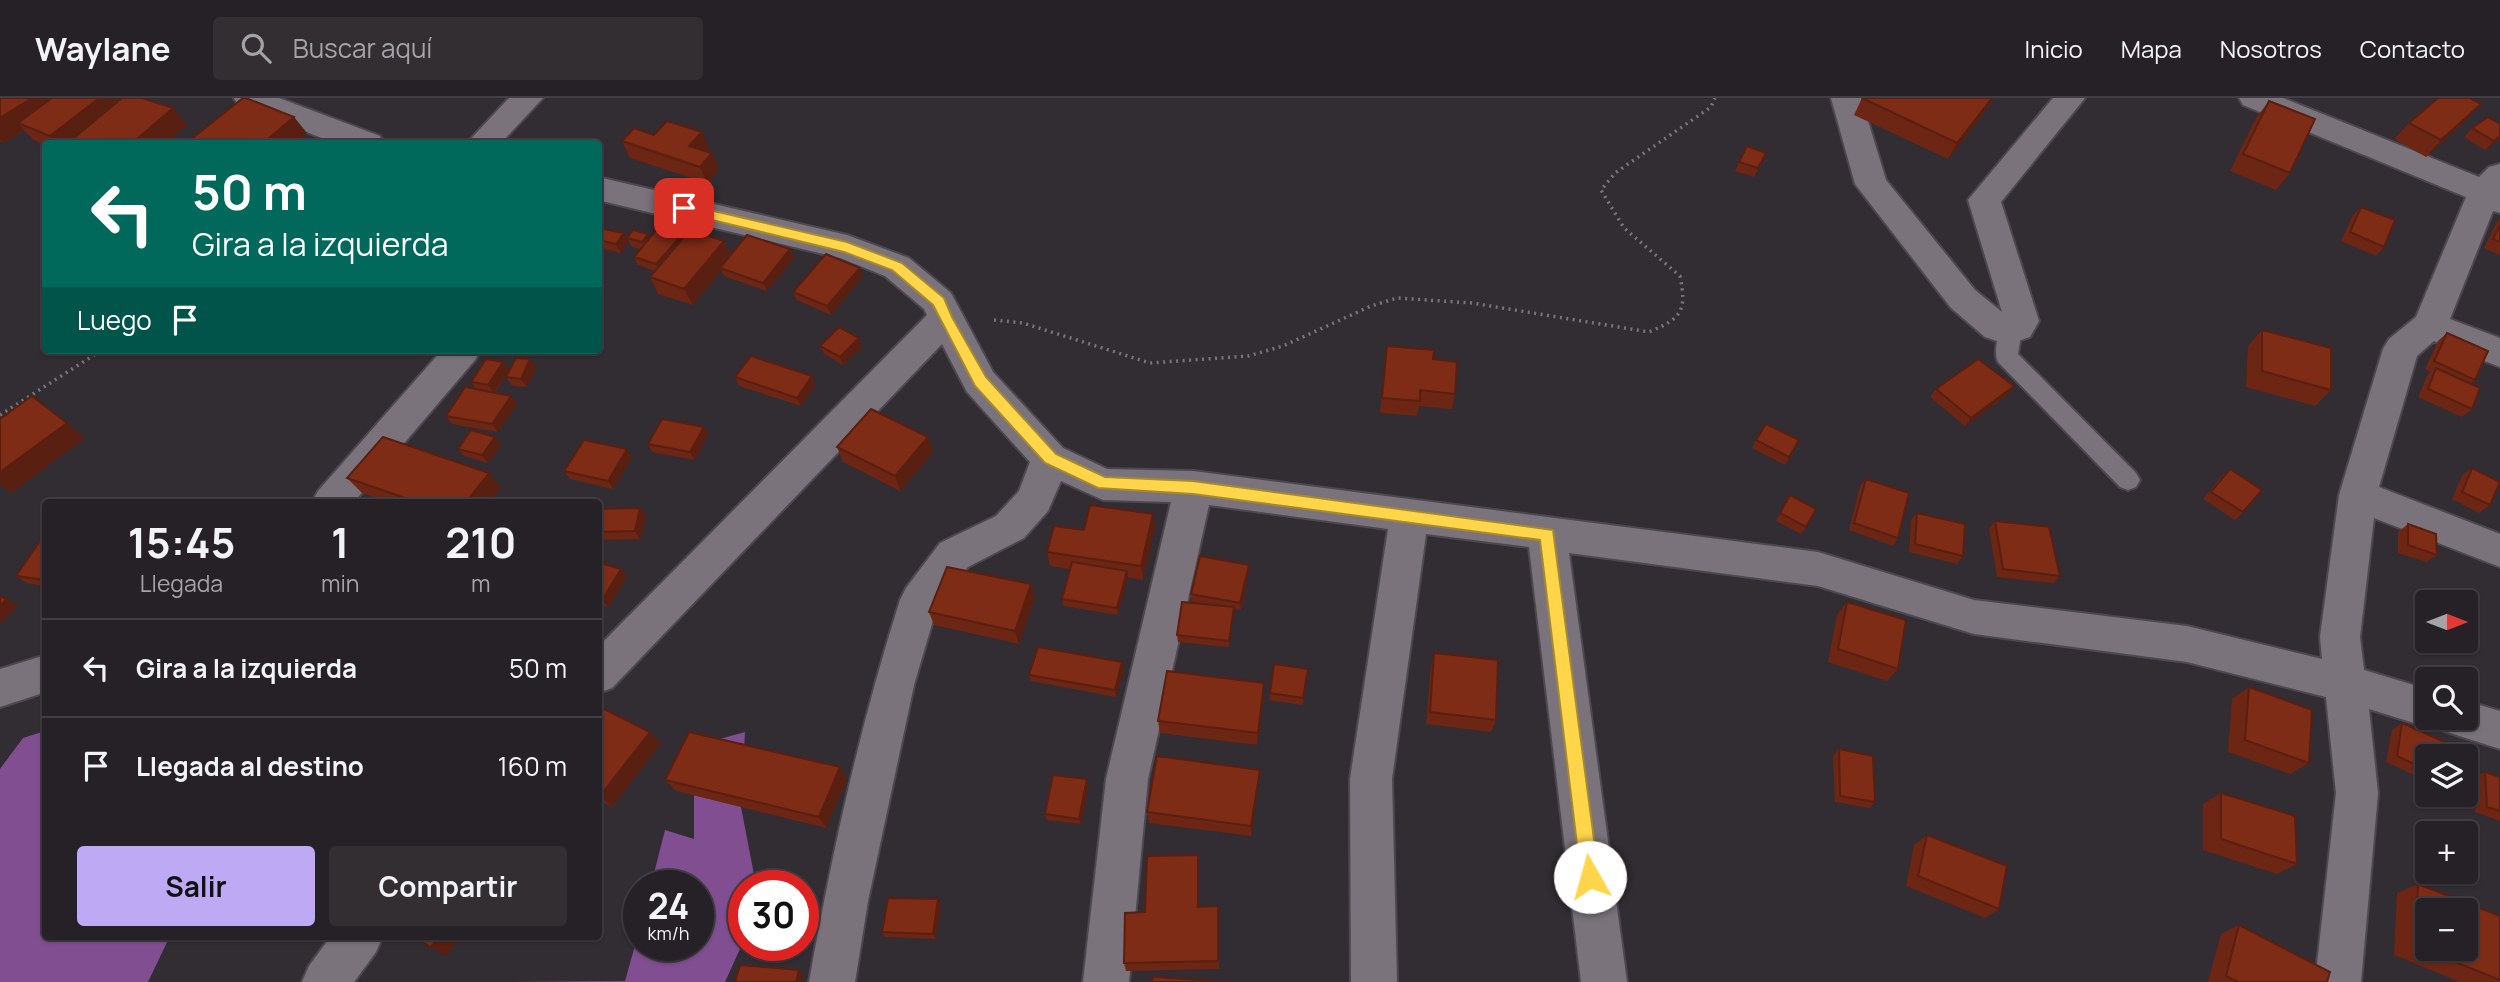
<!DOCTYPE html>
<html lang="es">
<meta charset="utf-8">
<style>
body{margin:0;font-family:Manrope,sans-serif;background:#322e32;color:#f1f3f6;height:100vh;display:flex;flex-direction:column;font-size:26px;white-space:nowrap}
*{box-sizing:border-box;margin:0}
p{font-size:23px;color:#a4a3a7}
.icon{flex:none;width:38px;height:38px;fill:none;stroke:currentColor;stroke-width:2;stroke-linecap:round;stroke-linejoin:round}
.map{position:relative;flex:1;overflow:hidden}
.panel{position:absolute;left:42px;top:401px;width:560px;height:441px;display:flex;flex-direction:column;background:#262126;border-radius:7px;box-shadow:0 2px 5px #0004,0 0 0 2px #423e43}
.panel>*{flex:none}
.banner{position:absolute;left:42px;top:42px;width:560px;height:214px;border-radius:7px;box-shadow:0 2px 5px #0004,0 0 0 2px #423e43;background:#00695c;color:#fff;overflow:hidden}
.needle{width:46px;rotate:90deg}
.tools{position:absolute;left:2415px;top:492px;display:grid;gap:14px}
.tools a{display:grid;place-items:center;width:63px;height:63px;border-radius:7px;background:#262126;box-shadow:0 2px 5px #0004,0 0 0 2px #423e43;font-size:35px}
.speed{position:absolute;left:623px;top:772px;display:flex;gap:14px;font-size:35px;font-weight:700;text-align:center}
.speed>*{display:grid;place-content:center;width:91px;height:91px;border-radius:50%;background:#262126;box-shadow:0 2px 5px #0004,0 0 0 2px #423e43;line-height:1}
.speed small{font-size:18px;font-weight:400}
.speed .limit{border:10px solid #d22;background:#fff;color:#111}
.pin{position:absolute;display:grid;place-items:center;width:60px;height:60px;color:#fff;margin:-30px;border-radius:14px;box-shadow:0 4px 10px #0006}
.me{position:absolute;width:77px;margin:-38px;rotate:353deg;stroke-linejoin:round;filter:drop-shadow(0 0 5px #0008)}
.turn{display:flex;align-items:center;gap:24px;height:147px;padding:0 35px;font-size:32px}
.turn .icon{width:91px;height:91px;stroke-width:2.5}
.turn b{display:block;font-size:49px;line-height:60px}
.then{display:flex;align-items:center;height:66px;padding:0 35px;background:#0003;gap:14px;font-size:26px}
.eta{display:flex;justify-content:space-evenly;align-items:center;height:119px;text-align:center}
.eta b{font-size:42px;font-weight:700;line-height:49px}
.cta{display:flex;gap:14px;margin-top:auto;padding:14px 35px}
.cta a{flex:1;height:80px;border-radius:7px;background:#bea9f5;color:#111;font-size:28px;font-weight:700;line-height:80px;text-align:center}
.cta a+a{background:#322e32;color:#f1f3f6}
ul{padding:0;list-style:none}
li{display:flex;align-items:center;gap:21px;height:98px;padding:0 35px;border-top:2px solid #423e43}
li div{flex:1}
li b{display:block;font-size:26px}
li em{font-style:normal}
header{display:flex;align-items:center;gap:42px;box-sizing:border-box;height:98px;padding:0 35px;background:#262126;border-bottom:2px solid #423e43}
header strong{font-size:33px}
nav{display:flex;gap:38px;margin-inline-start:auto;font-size:24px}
.search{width:490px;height:63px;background:#322e32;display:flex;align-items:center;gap:18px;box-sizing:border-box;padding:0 24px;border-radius:7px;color:#a4a3a7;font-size:26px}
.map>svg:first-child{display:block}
</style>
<header>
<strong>Waylane</strong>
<div class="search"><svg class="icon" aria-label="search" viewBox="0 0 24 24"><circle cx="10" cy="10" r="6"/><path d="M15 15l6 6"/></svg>Buscar aquí</div>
<nav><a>Inicio</a><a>Mapa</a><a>Nosotros</a><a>Contacto</a></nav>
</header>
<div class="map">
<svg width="2500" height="884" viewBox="0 0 2500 884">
<rect width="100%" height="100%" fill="#322c33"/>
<!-- forest -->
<g fill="#824e92">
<polygon points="45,633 46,838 170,838 148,884 0,884 0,671 23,640"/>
<polygon points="745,634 741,709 756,787 744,788 744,842 725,884 500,884 625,883 639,833 639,847 698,847 698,788 651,787 665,732 694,741 694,648"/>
</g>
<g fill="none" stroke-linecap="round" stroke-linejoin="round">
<!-- service casing -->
<g stroke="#4d484f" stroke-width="4">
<path id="service" d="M2011,223l8,2 3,6 -4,25 118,119 4,7 -4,7 -8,3 -8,-3 -122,-125c-5,-10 0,-29 5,-39z"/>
</g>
<!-- minor casing -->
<g stroke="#4d484f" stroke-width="4">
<g id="minor">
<polygon points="234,0 279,0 380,38 384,46 337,46 238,7"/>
<polygon points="509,0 543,0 500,46 466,46"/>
<polygon points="1831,0 1861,0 1886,82 1975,192 2002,214 1968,102 2053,0 2085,0 2001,104 2039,223 2030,239 2018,243 1997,243 1985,239 1951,210 1855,86"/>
<path d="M2239,0h44l196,79 10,-10 11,-3v49l-7,-2 -43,108 50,19v29l-66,-26 -17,15 -38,131 121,47v33l-126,-49 -14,119 4,33 63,19v29h39v-17l34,10v38l-56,-18 -4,-9 -13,5 -58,-18 9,84 -17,189h-46l21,-189 -10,-96 -139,-35 -213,-28 -156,-48 -249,-33 58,429h-46l-52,-435 -103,-13 -34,245 5,203h-46l-1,-203 38,-250 -179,-24 -61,274 -19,203h-46l23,-203 65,-277 -68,-2 -42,-19 -13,30 -24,27 -56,29 -31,40 -23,78 -46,216 -13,81h-46c23,-129 51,-257 91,-382l6,-12 34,-45 56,-27 23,-25 11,-29 -63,-70 -25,-48 -330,344 -14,5v-46l329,-332 -3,-6 -39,-33 -45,-18 -242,-58v-23l249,58 62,23 42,35 42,79 70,76 44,21 86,2 625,81 156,48 213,26 135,33 -2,-22 19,-142 44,-146 6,-10 27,-22 50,-120 -223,-92z"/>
<polygon points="442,252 481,252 475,262 354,404 312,404 318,393"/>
<polygon points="46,557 46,594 0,609 0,571"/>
<polygon points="331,838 383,838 376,854 354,884 302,884 309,868"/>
</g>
</g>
<!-- path -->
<g stroke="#7a757b" stroke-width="3.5" stroke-dasharray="2 4.5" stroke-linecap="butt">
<path d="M994,222l29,3 127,40 98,-7 35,-10 88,-40 26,-8 75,5 177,29c33,-14 38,-21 31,-56l-56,-48 -23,-38 14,-17 96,-66 4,-9"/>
<polyline points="0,317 102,252"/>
</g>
<!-- service -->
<use href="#service" fill="#7a737c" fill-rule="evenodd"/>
<!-- minor -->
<use href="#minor" fill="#7a737c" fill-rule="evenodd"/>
</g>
<!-- wall -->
<g fill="#6d2614">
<polygon points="0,0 48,0 50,2 52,0 117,0 119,2 187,27 165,46 46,46 46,47 34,42 24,32 4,45 0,43"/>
<polygon points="1862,0 1993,0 1986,12 1948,61 1854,17"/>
<polygon points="2269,3 2290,75 2276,92 2230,73 2256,20"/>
<polygon points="2465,23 2426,59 2394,41 2409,25"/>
<polygon points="2472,30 2500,41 2485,52 2464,39"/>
<polygon points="654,37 709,50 706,54 712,55 719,72 707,85 630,60 622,43"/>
<polygon points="1739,64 1762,64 1754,79 1735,73"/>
<polygon points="2361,109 2384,149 2376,158 2341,143 2353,117"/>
<polygon points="2500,121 2500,157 2484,150 2497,124"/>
<polygon points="686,132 687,136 724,143 731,157 790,151 794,160 767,193 724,178 721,172 693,207 658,196 650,179 655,173 638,167 634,159 640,151 632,149 627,140 650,140"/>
<polygon points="598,137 628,144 621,155 600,150 598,148"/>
<polygon points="863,178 831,217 797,202 793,194"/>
<polygon points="2262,232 2331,292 2315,308 2246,289 2248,248"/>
<polygon points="2447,235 2475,282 2471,286 2472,311 2462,319 2418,299 2427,278 2431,274 2425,271 2438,243"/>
<polygon points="820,248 862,249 843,267 824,256"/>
<polygon points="1387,248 1433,261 1455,296 1452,311 1419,308 1417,318 1380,315"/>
<polygon points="503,264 509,272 495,295 517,306 498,334 452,326 446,318 476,291 471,284"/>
<polygon points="536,270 527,289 512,288 506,279"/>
<polygon points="735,279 816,286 801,308 739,288"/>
<polygon points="2014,288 2008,296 1965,328 1930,299 1936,291"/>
<polygon points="704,329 708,337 695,362 652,354 648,346"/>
<polygon points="495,339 501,347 488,365 464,358 458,351"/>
<polygon points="928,339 933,354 900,393 843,364 837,349"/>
<polygon points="1756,342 1799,342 1785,367 1752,350"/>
<polygon points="632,359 613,391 570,381 564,373"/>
<polygon points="2472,370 2490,407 2479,415 2452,401 2462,377"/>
<polygon points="2230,371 2243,414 2235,422 2203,401 2221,379"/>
<polygon points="347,380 501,390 490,404 389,404 362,395"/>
<polygon points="1866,381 1898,440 1893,448 1849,432 1860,388"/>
<polygon points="1790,397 1806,429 1801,436 1776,423"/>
<polygon points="640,410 646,418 640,441 598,442 598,411"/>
<polygon points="1917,415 1963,458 1957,466 1909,454 1911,422"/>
<polygon points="1995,423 2060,478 2053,485 1997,479 1989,431"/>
<polygon points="2408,426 2437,457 2426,464 2398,455 2398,434"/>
<polygon points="1155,430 1143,482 1127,479 1118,517 1063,508 1062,501 1070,471 1050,468 1047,454 1084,432"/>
<polygon points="46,444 46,488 27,485 16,478"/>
<polygon points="598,456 607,465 606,467 627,479 608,509 598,506"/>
<polygon points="1249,467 1249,474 1241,512 1234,511 1229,549 1178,544 1177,537 1209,507 1191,503 1191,496"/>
<polygon points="1031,486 1035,499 1019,546 934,527 929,514"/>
<polygon points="1847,504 1898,571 1887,583 1828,564 1837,517"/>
<polygon points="1434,555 1496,622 1491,634 1426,626 1431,568"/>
<polygon points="1122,564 1124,571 1116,599 1031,583 1029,577"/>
<polygon points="1308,571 1303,607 1269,602 1270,595"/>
<polygon points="2249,589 2309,665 2290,676 2228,654 2232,601"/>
<polygon points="1264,597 1257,647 1160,635 1158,623"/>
<polygon points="598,608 661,645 612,709 598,702"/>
<polygon points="2402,625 2427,658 2427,683 2386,664 2392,632"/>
<polygon points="1839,651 1875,704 1869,710 1835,704 1833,658"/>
<polygon points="840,669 847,681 826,730 676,693 665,682"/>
<polygon points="1260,672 1259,683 1251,738 1149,725 1147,714"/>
<polygon points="2485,674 2500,679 2500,723 2475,714 2473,680"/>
<polygon points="1089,687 1081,726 1047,722 1045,716"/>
<polygon points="2221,695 2297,766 2277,776 2203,752 2203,706"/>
<polygon points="1927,737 1999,811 1985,820 1906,788 1914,747"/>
<polygon points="1199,768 1199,809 1219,818 1219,871 1126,873 1124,865 1145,814"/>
<polygon points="2418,786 2500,818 2500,884 2460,884 2394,857 2397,795"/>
<polygon points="941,806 936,841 885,839 882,834"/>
<polygon points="2239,827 2327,884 2208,884 2221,836"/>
</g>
<!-- shaded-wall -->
<g fill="#591f10">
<polygon points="32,0 48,0 58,11 18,25 24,32 4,45 0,42 0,20"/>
<polygon points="99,0 117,0 125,9 78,46 57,46 50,38"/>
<polygon points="1992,0 1993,0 1986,12 1948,61 1957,45"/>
<polygon points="2481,6 2465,23 2426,59 2441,42"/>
<polygon points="173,10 187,27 165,46 131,46"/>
<polygon points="294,19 307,35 295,46 262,46"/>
<polygon points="702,34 709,50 697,65 689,48"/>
<polygon points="2500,38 2500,41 2485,52 2494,43"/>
<polygon points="712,55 719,72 707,85 700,69"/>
<polygon points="686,132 690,141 661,175 656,166"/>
<polygon points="624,135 628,144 621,155 616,146"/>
<polygon points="648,136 652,145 647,153 642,144"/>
<polygon points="724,143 731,159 720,170 721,172 693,207 684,191"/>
<polygon points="790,151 794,160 767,193 763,185"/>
<polygon points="860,170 863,178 831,217 827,208"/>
<polygon points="859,240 862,249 843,267 840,259"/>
<polygon points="530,261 536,270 527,289 521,281"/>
<polygon points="503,264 509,272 494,295 488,287"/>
<polygon points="812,278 816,286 801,308 797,300"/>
<polygon points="2014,288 2008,296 1965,328 1971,320"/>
<polygon points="511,298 517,306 498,334 492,326"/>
<polygon points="67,325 85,340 11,395 0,386 0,374"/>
<polygon points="704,329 708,337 695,362 690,354"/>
<polygon points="495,339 501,347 488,365 482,357"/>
<polygon points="928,339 933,354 900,393 895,378"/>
<polygon points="627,351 632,359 613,391 608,383"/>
<polygon points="489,375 501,390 490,404 466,404"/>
<polygon points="640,410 646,418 640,441 635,433"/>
<polygon points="1153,416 1155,430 1143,482 1141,468"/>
<polygon points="602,458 607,465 598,478 598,462"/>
<polygon points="1249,467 1249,474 1241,512 1240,505"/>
<polygon points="621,471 627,479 608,509 602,502"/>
<polygon points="1127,473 1128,480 1118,517 1117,510"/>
<polygon points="1031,486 1035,499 1019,546 1015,533"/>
<polygon points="7,501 18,508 0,526 0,508"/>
<polygon points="1234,509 1234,516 1229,549 1229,543"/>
<polygon points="1122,564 1124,571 1116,599 1115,592"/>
<polygon points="1264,585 1264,597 1257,647 1258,635"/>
<polygon points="650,634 661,645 612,709 600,698"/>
<polygon points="840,669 847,681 826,730 819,719"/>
<polygon points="1260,672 1259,683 1251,738 1251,728"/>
<polygon points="1087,681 1089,687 1081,726 1079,721"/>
<polygon points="1198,757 1199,768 1199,818 1198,809"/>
<polygon points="938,801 941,806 936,841 933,836"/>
<polygon points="439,838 462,838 446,858 431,849"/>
<polygon points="799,872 803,876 802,884 796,884"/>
</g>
<!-- building -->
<g fill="#7f2c17" stroke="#591f10" stroke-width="2" fill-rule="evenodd">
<polygon points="0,0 32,0 0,20"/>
<polygon points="52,0 99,0 50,38 18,25"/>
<polygon points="122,0 142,0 173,10 131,46 67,46"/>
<polygon points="243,0 246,0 294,19 262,46 185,46"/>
<polygon points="1862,0 1992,0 1957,45"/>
<polygon points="2438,0 2470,0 2481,6 2441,42 2409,25"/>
<polygon points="2269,3 2315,21 2290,75 2243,56"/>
<polygon points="2488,19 2500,26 2500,38 2494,43 2472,30"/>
<polygon points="667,23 702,34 689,48 712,55 700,69 622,43 634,30 654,37"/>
<polygon points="1747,48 1766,55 1758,70 1739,64"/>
<polygon points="2361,109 2395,122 2384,149 2350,134"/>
<polygon points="662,125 686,132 656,166 634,159"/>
<polygon points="2500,127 2500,144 2493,141"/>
<polygon points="603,131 624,135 616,146 598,142 598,137"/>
<polygon points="633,132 648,136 642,144 627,140"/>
<polygon points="690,132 724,143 684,191 650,179"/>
<polygon points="747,137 790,151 763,185 720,170"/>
<polygon points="826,156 860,170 827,208 793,194"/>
<polygon points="839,229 859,240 840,259 820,248"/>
<polygon points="2262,232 2331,250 2331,292 2262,273"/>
<polygon points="2447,235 2488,253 2475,282 2434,263"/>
<polygon points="1387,248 1434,252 1433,261 1457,264 1455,296 1420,292 1420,303 1382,300"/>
<polygon points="751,258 812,278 797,300 735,279"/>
<polygon points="516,260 530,261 521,281 506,279"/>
<polygon points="486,261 503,264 488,287 471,284"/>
<polygon points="1978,261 2014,288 1971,320 1936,291"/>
<polygon points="2436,270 2480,290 2472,311 2428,291"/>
<polygon points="465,289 511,298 492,326 446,318"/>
<polygon points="32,298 67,325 0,374 0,321"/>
<polygon points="871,311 928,339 895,378 837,349"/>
<polygon points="662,321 704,329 690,354 648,346"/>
<polygon points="1766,326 1799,342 1789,359 1756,342"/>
<polygon points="471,332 495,339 482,357 458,351"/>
<polygon points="383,339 489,375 466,404 417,404 347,380"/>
<polygon points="584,342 627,351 608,383 564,373"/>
<polygon points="2472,370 2500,384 2490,407 2462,394"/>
<polygon points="2230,371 2262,392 2243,414 2211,394"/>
<polygon points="1866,381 1909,395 1898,440 1854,425"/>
<polygon points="1790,397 1816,411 1806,429 1780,415"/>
<polygon points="1090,407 1153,416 1141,468 1047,454 1054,428 1084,432"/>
<polygon points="640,410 635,433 598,434 598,411"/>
<polygon points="1917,415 1965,426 1963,458 1915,446"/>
<polygon points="1995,423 2049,429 2060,478 2003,471"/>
<polygon points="2408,426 2436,436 2437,457 2408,447"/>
<polygon points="40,443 46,444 46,482 16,478"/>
<polygon points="1200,458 1249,467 1240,505 1191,496"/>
<polygon points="1072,464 1127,473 1117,510 1062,501"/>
<polygon points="600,465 621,471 602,502 598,501 598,467"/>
<polygon points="947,469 1031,486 1015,533 929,514"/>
<polygon points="0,498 7,501 0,508"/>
<polygon points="1182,504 1234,509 1229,543 1177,537"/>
<polygon points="1847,504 1906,522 1898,571 1838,551"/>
<polygon points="1038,549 1122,564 1115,592 1029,577"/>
<polygon points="1434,555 1498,562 1496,622 1430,614"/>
<polygon points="1274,566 1308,571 1303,600 1270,595"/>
<polygon points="1167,573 1264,585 1258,635 1158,623"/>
<polygon points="2249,589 2312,612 2309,665 2245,642"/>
<polygon points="598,608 650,634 600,698 598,697"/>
<polygon points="2402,625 2470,655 2466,687 2466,658 2427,658 2427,672 2397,658"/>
<polygon points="689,634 840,669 819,719 665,682"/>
<polygon points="1839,651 1873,658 1875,704 1840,698"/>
<polygon points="1157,658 1260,672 1251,728 1147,714"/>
<polygon points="2485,674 2500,679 2500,713 2487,709"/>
<polygon points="1053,677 1087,681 1079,721 1045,716"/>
<polygon points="2221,695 2295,718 2297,766 2221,741"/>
<polygon points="1927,737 2007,768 1999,811 1918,778"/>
<polygon points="1198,757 1198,809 1218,808 1218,863 1124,865 1125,815 1145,814 1147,758"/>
<path d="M2418,786l82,32v64l-84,-34zM2427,812h39v38h-39z"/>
<polygon points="888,800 938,801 933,836 882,834"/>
<polygon points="2239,827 2330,874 2327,884 2238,884 2226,878"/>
<polygon points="412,838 439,838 431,849"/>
<polygon points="740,867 799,872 796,884 735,884"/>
<polygon points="1153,879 1230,884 1152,884"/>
</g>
<!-- route -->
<polygon fill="#ffd54a" stroke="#a68a30" stroke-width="2" points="684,106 847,144 902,165 944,200 952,219 986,279 1056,356 1105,379 1193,383 1553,432 1599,779 1597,785 1590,788 1584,785 1581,779 1540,442 1193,396 1098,390 1045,365 975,288 933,207 892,172 844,154 679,114 677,110"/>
</svg>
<div class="tools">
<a><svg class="needle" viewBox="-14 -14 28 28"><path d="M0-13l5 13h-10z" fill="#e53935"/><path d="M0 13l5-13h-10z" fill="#a4a3a7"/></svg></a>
<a><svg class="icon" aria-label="search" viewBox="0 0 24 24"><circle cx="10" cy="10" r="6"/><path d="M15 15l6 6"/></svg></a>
<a><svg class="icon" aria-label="layers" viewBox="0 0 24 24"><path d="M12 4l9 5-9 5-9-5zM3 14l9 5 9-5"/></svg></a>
<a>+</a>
<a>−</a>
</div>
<div class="speed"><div>24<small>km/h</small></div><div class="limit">30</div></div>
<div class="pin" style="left:684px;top:110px;background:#d93025"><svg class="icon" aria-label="arrive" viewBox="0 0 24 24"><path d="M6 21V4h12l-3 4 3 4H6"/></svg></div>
<svg class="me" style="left:1590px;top:779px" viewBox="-20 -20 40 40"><circle r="19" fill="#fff"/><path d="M0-13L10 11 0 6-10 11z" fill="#ffd54a"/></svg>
<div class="banner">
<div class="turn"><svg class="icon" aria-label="left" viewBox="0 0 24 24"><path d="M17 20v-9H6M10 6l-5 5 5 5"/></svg><div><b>50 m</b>Gira a la izquierda</div></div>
<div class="then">Luego<svg class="icon" aria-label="arrive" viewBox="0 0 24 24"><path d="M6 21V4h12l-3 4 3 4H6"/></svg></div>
</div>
<section class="panel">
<div class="eta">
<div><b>15:45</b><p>Llegada</p></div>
<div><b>1</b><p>min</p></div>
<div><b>210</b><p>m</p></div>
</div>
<ul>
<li><svg class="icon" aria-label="left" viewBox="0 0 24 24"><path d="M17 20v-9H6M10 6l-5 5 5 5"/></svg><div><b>Gira a la izquierda</b></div><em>50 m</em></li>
<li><svg class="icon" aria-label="arrive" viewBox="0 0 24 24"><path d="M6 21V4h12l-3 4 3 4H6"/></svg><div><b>Llegada al destino</b></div><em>160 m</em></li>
</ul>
<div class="cta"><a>Salir</a><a>Compartir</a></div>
</section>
</div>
